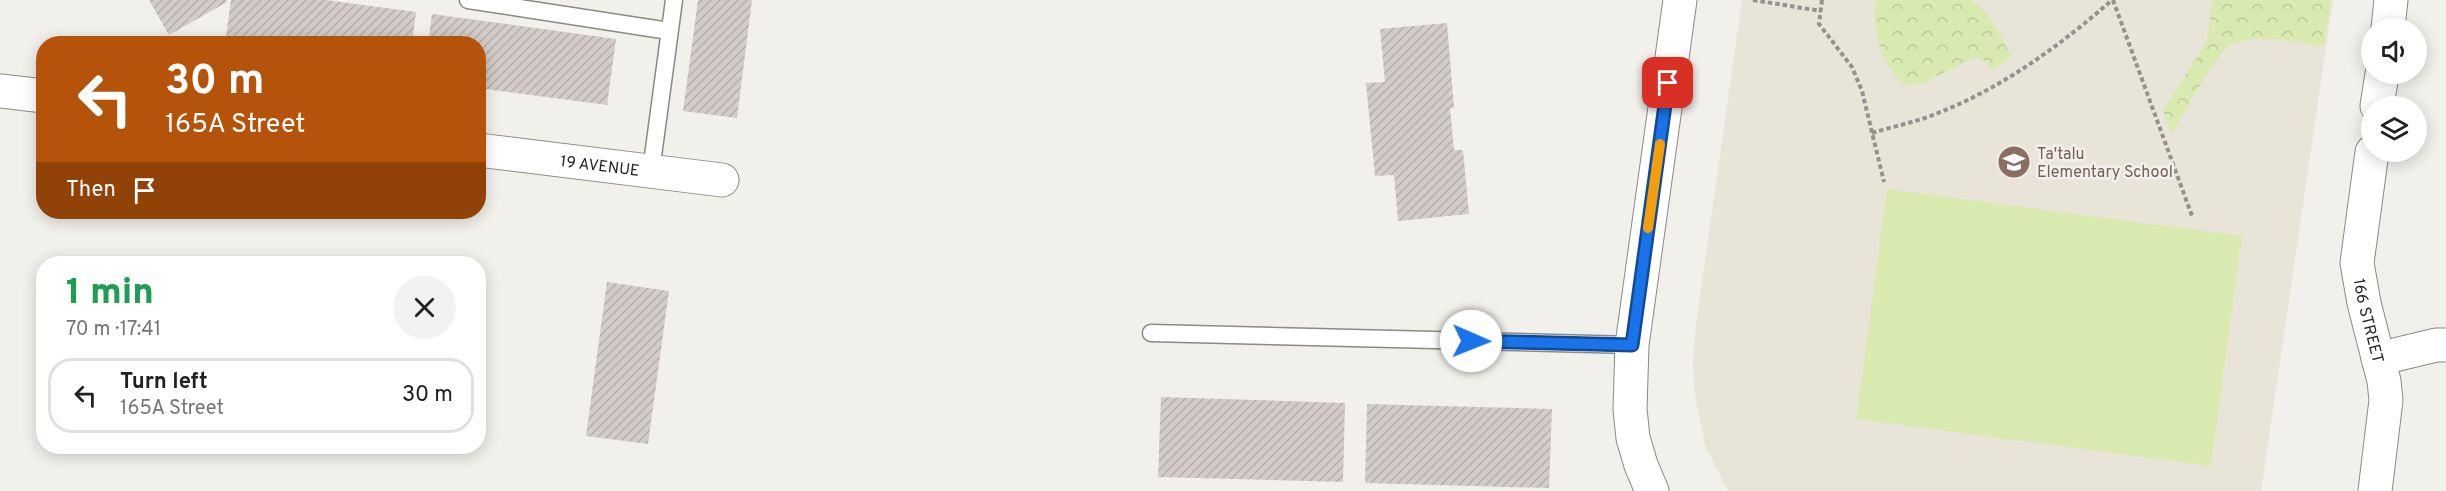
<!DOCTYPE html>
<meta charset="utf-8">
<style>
body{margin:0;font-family:Overpass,sans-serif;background:#f2f2f2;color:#202124;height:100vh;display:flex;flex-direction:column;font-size:22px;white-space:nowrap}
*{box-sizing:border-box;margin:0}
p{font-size:20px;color:#757577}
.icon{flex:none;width:33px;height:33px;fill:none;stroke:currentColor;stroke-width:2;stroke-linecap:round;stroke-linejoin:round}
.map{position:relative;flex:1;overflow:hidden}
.details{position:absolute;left:36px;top:256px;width:450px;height:198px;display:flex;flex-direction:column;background:#fff;border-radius:24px;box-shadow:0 3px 15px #0003}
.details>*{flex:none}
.hud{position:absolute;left:36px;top:36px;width:450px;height:183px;border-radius:24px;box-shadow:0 3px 15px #0003;background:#b45309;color:#fff;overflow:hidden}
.fabs{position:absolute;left:2361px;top:18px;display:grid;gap:12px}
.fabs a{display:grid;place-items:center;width:66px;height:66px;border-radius:50%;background:#fff;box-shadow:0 3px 15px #0003;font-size:30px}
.pin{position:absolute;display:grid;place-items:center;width:51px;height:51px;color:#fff;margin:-26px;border-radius:12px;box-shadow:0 3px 9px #0006}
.me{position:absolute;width:66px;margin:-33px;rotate:91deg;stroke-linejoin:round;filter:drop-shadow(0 0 4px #0008)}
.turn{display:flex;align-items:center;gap:21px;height:126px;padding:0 30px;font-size:27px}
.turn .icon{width:78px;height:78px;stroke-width:2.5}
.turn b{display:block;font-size:42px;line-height:51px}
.then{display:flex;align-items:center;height:57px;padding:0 30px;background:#0003;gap:12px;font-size:22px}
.round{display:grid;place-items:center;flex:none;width:63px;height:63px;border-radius:32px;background:#f2f2f2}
.headline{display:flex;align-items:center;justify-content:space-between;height:102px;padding:0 30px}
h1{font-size:36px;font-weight:800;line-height:45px;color:#1e9e55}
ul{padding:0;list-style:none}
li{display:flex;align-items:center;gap:18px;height:75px;margin:0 12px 9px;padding:0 18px;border:3px solid #e0e0e0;border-radius:24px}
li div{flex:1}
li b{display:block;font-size:22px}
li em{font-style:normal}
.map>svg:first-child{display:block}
</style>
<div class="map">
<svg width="2446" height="491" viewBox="0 0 2446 491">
<defs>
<pattern id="park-crowns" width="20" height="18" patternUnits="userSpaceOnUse" patternTransform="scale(1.5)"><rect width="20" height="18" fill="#d9eab1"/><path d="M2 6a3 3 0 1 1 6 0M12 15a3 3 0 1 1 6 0" fill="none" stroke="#bac998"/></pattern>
<pattern id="building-hatch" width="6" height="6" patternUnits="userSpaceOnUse" patternTransform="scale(1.5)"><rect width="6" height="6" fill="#d3ccc9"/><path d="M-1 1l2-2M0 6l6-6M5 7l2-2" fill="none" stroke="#b5afac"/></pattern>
</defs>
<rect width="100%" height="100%" fill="#f2f0eb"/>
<!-- built -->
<polygon fill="#e8e4d7" points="1742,0 2333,0 2261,491 1728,491 1705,445 1694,390 1693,361 1696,324"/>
<!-- park -->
<g fill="url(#park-crowns)">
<path d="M1876,0h94c21,11 30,37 42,56l-20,14c-5,-9 -9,-12 -19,-12l-47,24 -18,4c-26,-15 -37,-58 -32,-86z"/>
<path d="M2212,0h119l-7,46c-28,-3 -66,-14 -93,-1 -14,7 -49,72 -59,89l-9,-23 44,-70z"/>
</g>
<!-- pitch -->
<polygon fill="#d9eab1" points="1887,189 2242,236 2211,466 1856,419"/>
<!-- building -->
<g fill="url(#building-hatch)">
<polygon points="149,0 226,0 227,2 169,35"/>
<polygon points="231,0 326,0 416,12 412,44 225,44"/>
<polygon points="698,0 752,0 737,118 683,111"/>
<polygon points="432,14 616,39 607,105 478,88 478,44 428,44"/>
<polygon points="1447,23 1454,108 1450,108 1454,150 1463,150 1469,214 1398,221 1394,175 1375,176 1366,83 1385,82 1380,29"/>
<polygon points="607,282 669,291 648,444 586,436"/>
<polygon points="1161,397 1345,403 1343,482 1158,477"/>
<polygon points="1367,404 1552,409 1549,488 1365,483"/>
</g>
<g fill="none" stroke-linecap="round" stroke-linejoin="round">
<!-- service casing -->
<g stroke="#8a8983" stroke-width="19">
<g id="service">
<polyline points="468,0 669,31"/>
<polyline points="651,171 674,0"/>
<polyline points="1151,333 1632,345"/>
</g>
</g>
<!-- minor casing -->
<g stroke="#8a8983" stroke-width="35">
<g id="minor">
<polyline points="2388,28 2391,0"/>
<polyline points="0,91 44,96"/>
<polyline points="2377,106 2382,74"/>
<path id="s1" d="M478,150l244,30"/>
<path id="s2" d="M2372,152l-15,111 7,40 20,78 2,19 -11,91"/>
<polyline points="2378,359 2436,345 2446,345"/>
<polyline points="1652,491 1641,465 1633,438 1630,409 1632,345 1680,0"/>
</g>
</g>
<!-- path -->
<g stroke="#94928f" stroke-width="4" stroke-dasharray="4.5 3" stroke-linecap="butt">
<polyline points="1753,0 1821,11"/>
<polyline points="1822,0 1819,24 1852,67 1862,91 1884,182"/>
<polyline points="2113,0 2192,216"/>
<path d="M1872,133c22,-7 45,-11 66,-20 64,-25 123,-68 174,-113"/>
</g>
<!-- service -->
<use href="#service" stroke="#fff" stroke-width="16"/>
<!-- minor -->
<use href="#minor" stroke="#fff" stroke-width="33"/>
</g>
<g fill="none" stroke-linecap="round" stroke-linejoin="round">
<!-- route casing -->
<g stroke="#114b97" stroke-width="15">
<polyline id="route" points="1471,341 1632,345 1668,83"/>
</g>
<!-- route -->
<use href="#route" stroke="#1a73e8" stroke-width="10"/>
<!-- slow -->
<polyline stroke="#f59e0b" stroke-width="10" points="1648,228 1660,144"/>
</g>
<!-- icons -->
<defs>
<g id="school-disc" transform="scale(1.725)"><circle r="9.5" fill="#8d6e63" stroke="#f2f0eb"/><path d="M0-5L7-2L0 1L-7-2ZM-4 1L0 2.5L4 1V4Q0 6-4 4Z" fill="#fff"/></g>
</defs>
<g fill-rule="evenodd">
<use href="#school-disc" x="2014" y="162"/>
</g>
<g text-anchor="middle" stroke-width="5" stroke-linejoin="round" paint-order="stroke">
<!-- education labels -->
<g font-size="16" fill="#785e54" stroke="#f2f0eb" text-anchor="start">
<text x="2037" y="159">Ta'talu<tspan x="2037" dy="18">Elementary School</tspan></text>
</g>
<!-- street labels -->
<g font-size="16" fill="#272624" stroke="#f2f0eb">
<text dy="6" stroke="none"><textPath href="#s1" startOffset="123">19 AVENUE</textPath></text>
<text dy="6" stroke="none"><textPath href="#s2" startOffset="171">166 STREET</textPath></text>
</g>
</g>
</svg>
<div class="fabs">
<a><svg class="icon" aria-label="sound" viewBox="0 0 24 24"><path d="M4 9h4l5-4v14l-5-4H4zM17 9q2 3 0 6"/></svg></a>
<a><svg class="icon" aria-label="layers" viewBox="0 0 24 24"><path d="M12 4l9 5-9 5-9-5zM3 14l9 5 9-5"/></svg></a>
</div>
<div class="pin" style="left:1668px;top:83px;background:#d93025"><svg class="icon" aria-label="arrive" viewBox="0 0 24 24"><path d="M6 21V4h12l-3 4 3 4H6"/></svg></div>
<svg class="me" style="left:1471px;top:341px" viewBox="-20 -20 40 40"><circle r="19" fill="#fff"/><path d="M0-13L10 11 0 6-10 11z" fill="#1a73e8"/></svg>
<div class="hud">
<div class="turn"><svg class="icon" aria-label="left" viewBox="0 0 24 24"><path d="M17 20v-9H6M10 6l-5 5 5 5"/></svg><div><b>30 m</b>165A Street</div></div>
<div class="then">Then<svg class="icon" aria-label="arrive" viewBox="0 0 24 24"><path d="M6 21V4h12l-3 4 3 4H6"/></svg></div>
</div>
<section class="details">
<div class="headline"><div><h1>1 min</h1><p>70 m · 17:41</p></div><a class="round"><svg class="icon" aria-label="close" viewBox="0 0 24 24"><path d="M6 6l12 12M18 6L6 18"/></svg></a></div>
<ul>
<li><svg class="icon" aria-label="left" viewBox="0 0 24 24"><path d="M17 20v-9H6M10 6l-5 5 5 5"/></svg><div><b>Turn left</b><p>165A Street</p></div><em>30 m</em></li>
</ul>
</section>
</div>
